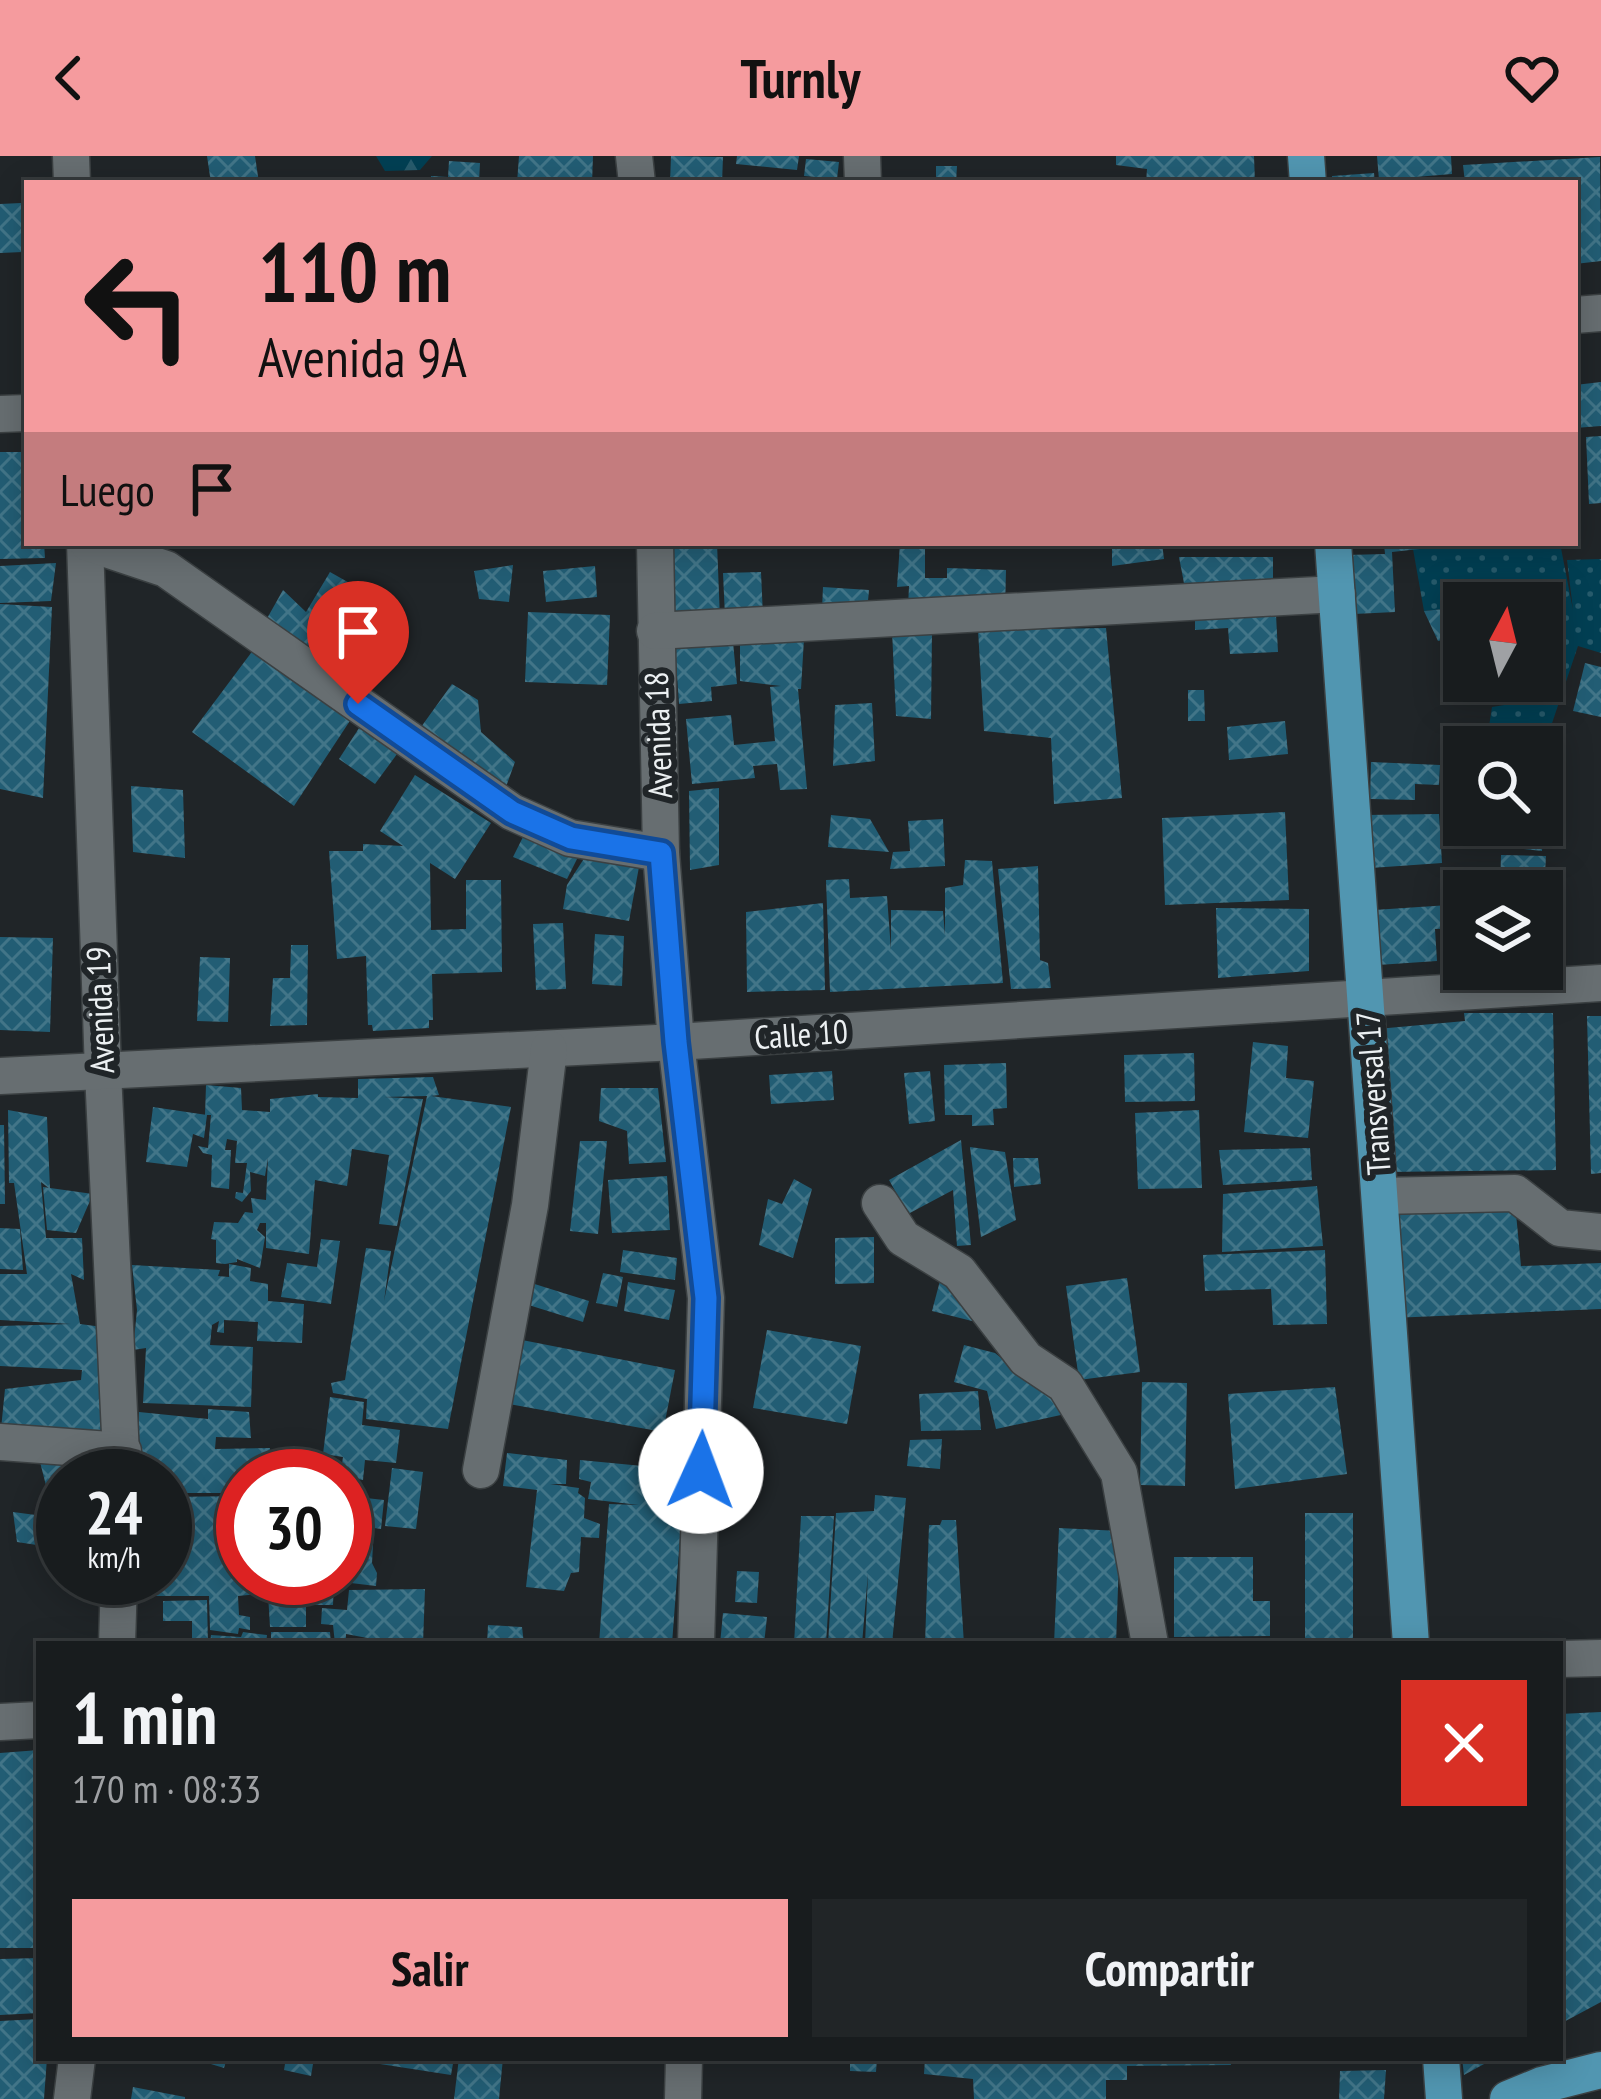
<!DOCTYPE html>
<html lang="es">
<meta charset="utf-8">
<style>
body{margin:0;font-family:"PT Sans Narrow",sans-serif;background:#212527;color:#f1f3f6;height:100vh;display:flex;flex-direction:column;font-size:45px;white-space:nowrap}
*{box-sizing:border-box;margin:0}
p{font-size:39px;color:#9fa1a4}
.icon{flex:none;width:66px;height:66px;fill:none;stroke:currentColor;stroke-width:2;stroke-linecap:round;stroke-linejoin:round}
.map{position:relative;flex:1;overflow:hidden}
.panel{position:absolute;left:36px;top:1485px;width:1527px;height:420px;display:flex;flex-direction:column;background:#181c1e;border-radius:0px;box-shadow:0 6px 30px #0003,0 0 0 3px #363a3c}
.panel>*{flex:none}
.guide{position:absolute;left:24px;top:24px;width:1554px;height:366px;border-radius:0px;box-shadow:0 6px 30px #0003,0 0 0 3px #363a3c;background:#f59b9e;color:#111;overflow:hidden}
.needle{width:78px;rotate:7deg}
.fabs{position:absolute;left:1443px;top:426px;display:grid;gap:24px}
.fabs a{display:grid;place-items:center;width:120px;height:120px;border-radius:0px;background:#181c1e;box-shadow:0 6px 30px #0003,0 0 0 3px #363a3c;font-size:60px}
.speed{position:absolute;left:36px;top:1293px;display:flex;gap:24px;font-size:60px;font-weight:700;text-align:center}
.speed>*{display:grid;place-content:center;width:156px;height:156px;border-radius:50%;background:#181c1e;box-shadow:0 6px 30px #0003,0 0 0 3px #363a3c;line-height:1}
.speed small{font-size:30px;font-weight:400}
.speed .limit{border:18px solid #d22;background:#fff;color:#111}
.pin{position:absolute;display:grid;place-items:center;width:102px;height:102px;color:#fff;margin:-123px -51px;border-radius:50% 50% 50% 0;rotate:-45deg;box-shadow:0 0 12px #0007}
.pin .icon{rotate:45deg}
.me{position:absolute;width:132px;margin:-66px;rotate:2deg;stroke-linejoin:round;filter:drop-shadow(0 0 9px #0008)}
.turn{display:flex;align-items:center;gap:42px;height:252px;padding:0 36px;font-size:54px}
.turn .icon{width:156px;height:156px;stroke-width:2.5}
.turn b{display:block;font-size:84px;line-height:102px}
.then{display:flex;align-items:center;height:114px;padding:0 36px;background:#0003;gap:24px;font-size:45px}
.round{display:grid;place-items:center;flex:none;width:126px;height:126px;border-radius:0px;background:#212527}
.headline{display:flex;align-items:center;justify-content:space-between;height:204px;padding:0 36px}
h1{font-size:72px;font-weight:700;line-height:90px}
.cta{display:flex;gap:24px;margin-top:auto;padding:24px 36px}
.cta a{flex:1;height:138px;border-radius:0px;background:#f59b9e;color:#111;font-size:48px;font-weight:700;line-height:138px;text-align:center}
.cta a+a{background:#212527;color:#f1f3f6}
header{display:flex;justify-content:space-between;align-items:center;height:156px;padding:0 36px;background:#f59b9e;color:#111;font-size:54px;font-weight:700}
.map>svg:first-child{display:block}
</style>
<header><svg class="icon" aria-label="back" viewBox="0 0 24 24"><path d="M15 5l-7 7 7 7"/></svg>Turnly<svg class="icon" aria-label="heart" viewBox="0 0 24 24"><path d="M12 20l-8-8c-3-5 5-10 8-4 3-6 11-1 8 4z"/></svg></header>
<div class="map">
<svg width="1601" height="1943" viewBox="0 0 1601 1943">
<defs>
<pattern id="forest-firs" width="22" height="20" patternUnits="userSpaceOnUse" patternTransform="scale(3)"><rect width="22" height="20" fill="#023f53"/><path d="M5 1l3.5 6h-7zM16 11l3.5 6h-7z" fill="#275b6c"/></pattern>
<pattern id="park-dots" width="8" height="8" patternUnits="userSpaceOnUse" patternTransform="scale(3)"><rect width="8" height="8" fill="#023f53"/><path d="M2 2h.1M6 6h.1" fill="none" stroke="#275b6c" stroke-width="1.8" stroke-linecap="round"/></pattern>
<pattern id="building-cross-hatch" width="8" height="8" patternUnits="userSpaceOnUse" patternTransform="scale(3)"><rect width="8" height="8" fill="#225d74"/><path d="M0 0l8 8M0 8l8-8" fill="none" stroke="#427588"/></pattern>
</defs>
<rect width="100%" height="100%" fill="#202528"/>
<!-- forest -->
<polygon fill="url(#forest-firs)" points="376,0 432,0 420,14 385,15"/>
<!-- park -->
<polygon fill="url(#park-dots)" points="1502,387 1560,387 1573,454 1567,404 1601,403 1601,497 1578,490 1545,588 1488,577 1492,551 1541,543 1538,525 1542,525 1542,447 1464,447 1464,451 1424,455 1413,393"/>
<!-- building -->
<g fill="url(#building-cross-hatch)">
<polygon points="207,0 255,0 259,27 211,27"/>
<polygon points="519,0 593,0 592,27 517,27"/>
<polygon points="671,0 723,1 722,27 670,27"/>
<polygon points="737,0 799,0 797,14 736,8"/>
<polygon points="1116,0 1254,0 1255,27 1146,27 1147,13 1116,9"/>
<polygon points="1377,0 1451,0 1452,18 1379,24"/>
<polygon points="1600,1 1601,105 1575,108 1575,27 1465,27 1463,9"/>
<polygon points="806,3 839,6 837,23 804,20"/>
<polygon points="449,5 480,7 479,27 431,27 431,20 448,21"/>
<polygon points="936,10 957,10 956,27 936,27"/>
<polygon points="1374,17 1375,27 1332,27 1332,20"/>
<polygon points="21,47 23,96 0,97 0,48"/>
<polygon points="1601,226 1601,270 1575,272 1575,229"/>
<polygon points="1601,280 1601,347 1589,348 1586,281"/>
<polygon points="0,296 27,296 27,387 44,387 45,402 0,403"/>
<polygon points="668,387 717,387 720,463 668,467"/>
<polygon points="900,387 925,387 925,422 947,422 947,412 1006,414 1005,455 908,452 909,430 897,431"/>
<polygon points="1112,387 1162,387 1164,403 1112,410"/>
<polygon points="1384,387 1447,387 1447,390 1392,396 1395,456 1354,458 1346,399 1385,398"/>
<polygon points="1179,401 1273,401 1273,439 1187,443"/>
<polygon points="56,407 51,445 0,447 0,410"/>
<polygon points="513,409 509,446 479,443 474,415"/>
<polygon points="595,410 597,441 546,446 543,415"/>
<polygon points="330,416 369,438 331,504 265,466 283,434 306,456"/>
<polygon points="761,416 763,460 725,461 723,417"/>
<polygon points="823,431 869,434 867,456 822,453"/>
<polygon points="0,448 52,451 43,642 0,633"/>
<polygon points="1464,451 1464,479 1438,485 1424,455"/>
<polygon points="528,456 610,459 607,529 525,526"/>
<polygon points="1276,459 1278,496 1230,498 1228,472 1195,474 1195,463"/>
<polygon points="1106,472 1122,642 1054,648 1051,582 984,575 978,474"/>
<polygon points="892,475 932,475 931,563 896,560"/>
<polygon points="804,483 801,533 798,533 807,633 780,634 777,608 753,610 755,622 692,628 686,563 731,559 734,589 775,585 770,531 781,530 740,525 740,487"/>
<polygon points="260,485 359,551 294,650 192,576"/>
<polygon points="733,486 737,528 711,531 712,545 679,548 675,492"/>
<polygon points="1585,507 1601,511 1601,561 1573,555"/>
<polygon points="452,528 478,544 481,576 515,606 503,639 416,578"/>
<polygon points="1188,534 1204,534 1205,565 1188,565"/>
<polygon points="872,547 875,605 833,610 835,549"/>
<polygon points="1285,565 1288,598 1229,604 1227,571"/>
<polygon points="361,569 400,594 375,628 339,603"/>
<polygon points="1371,606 1440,609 1439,629 1415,628 1415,644 1370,643"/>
<polygon points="415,619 491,667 455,723 430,707 431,774 466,773 466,724 501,724 502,816 432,818 433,864 429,864 429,872 373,875 372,869 368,869 366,800 337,803 329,695 363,695 363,688 403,690 380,675"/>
<polygon points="1448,629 1464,630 1464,669 1444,668"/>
<polygon points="131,630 183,634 185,702 133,696"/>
<polygon points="719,632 719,709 690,714 689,635"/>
<polygon points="1285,656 1289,744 1165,749 1162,662"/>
<polygon points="1439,658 1442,707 1371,712 1366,659"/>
<polygon points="831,659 870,663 889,696 828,691"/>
<polygon points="943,663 945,710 890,713 893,696 910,695 908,665"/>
<polygon points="1491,669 1544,669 1542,695 1490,689"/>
<polygon points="526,675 581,695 567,723 513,701"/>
<polygon points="1501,699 1546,700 1544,735 1500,735"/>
<polygon points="585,701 639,711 629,765 563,753 567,729"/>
<polygon points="965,704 992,705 1003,827 830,836 826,724 849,723 850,742 887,740 891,794 891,754 943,755 945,779 945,732 963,729"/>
<polygon points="1038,710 1040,804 1048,807 1051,832 1011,833 998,713"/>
<polygon points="823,747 825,834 747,836 746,756"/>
<polygon points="1464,748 1464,772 1435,773 1437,805 1378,809 1374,754"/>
<polygon points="1216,752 1309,753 1309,815 1218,822"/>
<polygon points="563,767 566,833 536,834 533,768"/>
<polygon points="595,778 624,780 622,830 592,828"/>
<polygon points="0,781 53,782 50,876 0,874"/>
<polygon points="291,789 308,789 307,869 270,870 273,822 290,822"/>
<polygon points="200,801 230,802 228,866 197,865"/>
<polygon points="1464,857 1553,857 1556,1014 1387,1016 1377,873 1465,865"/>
<polygon points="1587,860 1601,860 1601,1017 1591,1018"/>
<polygon points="1253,886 1288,890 1286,922 1314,925 1308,982 1244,976"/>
<polygon points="1194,897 1195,945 1125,946 1124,899"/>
<polygon points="1006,907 1007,952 993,953 994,969 972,970 972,959 945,959 944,909"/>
<polygon points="832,915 834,944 771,948 769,919"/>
<polygon points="930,915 935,965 909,968 904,917"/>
<polygon points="433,921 439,939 431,940 511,951 448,1273 366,1263 367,1243 333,1237 331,1227 345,1224 366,1092 391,1095 384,1145 427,940 384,941 423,943 397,1070 379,1068 389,999 352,993 347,1030 315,1024 309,1098 266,1092 266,1067 260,1067 257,1074 265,1081 260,1112 237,1103 237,1106 225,1108 216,1107 216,1084 211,1083 214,1066 238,1067 245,1056 253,1057 251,1042 266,1044 268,1002 265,1020 250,1016 251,1035 242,1046 235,1042 236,1036 243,1037 247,1007 235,1007 237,985 227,983 225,994 231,994 229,1033 211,1031 212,999 203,997 198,990 208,992 211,959 205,959 206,929 241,932 242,954 270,956 270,943 318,938 318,941 358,942 358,923"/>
<polygon points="601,932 658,932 666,1006 629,1008 627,975 599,965"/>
<polygon points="153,951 207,959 204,982 193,978 187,1011 146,1006"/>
<polygon points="8,954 47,961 50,1033 41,1026 46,1082 82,1082 84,1124 71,1118 80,1168 110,1172 117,1286 1,1273 5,1233 81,1224 82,1214 0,1210 0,1170 71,1168 0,1164 0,1118 27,1118 14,1027 9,1027"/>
<polygon points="1199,954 1202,1032 1138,1033 1135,957"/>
<polygon points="0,969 4,969 5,1048 0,1048"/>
<polygon points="961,984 971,1089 957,1090 953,1034 908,1058 889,1024"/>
<polygon points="580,985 607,985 598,1078 570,1075"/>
<polygon points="970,991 1005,996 1016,1064 981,1081"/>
<polygon points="1310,992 1312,1024 1223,1029 1219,994"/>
<polygon points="1013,1002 1038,1002 1041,1028 1014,1031"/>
<polygon points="667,1020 670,1074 612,1077 608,1024"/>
<polygon points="794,1023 812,1033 793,1102 759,1089 768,1043 782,1048"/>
<polygon points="1317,1030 1323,1090 1222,1096 1223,1038"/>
<polygon points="43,1031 93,1038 76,1077 47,1074"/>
<polygon points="1515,1047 1521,1110 1601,1107 1601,1153 1392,1162 1387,1049"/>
<polygon points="0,1072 20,1073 23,1114 0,1113"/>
<polygon points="874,1081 874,1127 835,1128 835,1082"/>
<polygon points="321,1083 340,1085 331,1148 281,1141 287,1107 317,1111"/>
<polygon points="623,1094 677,1102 675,1124 620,1116"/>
<polygon points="1325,1094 1327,1168 1273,1169 1271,1133 1205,1135 1203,1099"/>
<polygon points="229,1108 251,1112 250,1125 268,1128 268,1145 304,1148 302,1187 257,1185 258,1166 224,1164 224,1177 217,1176 219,1165 212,1169 210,1189 253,1191 251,1251 143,1247 146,1192 133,1194 137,1154 132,1109 220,1114 218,1120 229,1121"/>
<polygon points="603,1117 623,1121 617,1151 596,1147"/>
<polygon points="941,1121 975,1154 972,1165 932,1155"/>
<polygon points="1127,1122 1140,1216 1079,1224 1066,1130"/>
<polygon points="525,1125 589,1145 583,1166 519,1146"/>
<polygon points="628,1126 675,1134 669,1164 624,1155"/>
<polygon points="767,1174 861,1190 847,1268 753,1252"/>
<polygon points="522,1184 675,1214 663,1276 509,1248"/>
<polygon points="964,1189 995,1197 1070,1257 996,1273 987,1235 954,1226"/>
<polygon points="1142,1226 1187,1227 1185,1330 1140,1329"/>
<polygon points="1335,1231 1347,1318 1235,1333 1228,1238"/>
<polygon points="978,1235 981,1274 921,1275 919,1238"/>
<polygon points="330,1241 364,1246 362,1269 400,1274 396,1307 365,1304 363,1324 340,1320 343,1301 323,1298"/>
<polygon points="208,1253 249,1256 251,1282 216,1281 215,1293 270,1292 271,1320 243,1320 243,1337 165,1337 165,1320 139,1320 139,1256 208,1263"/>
<polygon points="942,1283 940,1313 907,1310 910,1284"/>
<polygon points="118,1296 115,1320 63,1320 63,1353 52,1353 40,1306"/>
<polygon points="507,1297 567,1304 566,1328 550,1328 579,1332 578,1337 585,1342 584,1362 600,1368 599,1382 581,1381 579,1416 571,1417 564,1435 526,1431 537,1334 503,1330"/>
<polygon points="580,1304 674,1313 669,1353 682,1354 672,1488 599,1488 609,1348 639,1349 588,1343 591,1326 579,1323"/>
<polygon points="392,1312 423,1316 416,1373 385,1370"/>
<polygon points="875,1339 906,1342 892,1488 865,1488 868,1417 862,1488 828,1488 836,1357 874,1355"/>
<polygon points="243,1340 243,1422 260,1422 260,1438 238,1440 239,1459 250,1461 250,1474 239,1472 238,1478 210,1474 209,1440 149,1440 148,1422 165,1422 165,1341"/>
<polygon points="348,1340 384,1344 381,1373 374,1372 372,1407 377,1417 376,1430 334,1425 333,1449 306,1449 306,1471 270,1471 267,1422 345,1422"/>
<polygon points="13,1356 51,1361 50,1391 17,1386"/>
<rect x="1305" y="1357" width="48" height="126"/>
<polygon points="801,1360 834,1360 826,1488 794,1488"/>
<polygon points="942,1364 956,1364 964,1488 925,1488 929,1369 940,1369"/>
<polygon points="1059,1372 1120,1375 1116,1488 1054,1488"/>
<polygon points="1174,1401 1253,1401 1253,1445 1270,1445 1270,1480 1174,1481"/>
<polygon points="737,1415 759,1416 757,1447 735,1446"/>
<polygon points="425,1433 423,1488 377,1488 378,1484 346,1478 346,1488 335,1488 333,1469 321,1468 322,1452 347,1454 349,1434"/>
<polygon points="207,1444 208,1488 192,1488 192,1465 163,1465 163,1445"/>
<polygon points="723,1457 767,1461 764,1488 720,1488"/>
<polygon points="488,1469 522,1471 524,1488 487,1488"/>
<polygon points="243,1476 267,1479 266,1488 210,1488 211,1479 241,1481"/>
<polygon points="271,1476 330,1476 331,1488 271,1488"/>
<polygon points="1601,1556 1601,1846 1560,1868 1560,1558"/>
<polygon points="39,1594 39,1792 0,1792 0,1597"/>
<polygon points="39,1802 39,1857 0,1859 0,1803"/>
<polygon points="39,1863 39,1902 47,1902 44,1943 0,1943 0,1865"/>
<polygon points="191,1902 227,1902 224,1912"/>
<polygon points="286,1902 314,1902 311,1920 284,1914"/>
<polygon points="381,1902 454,1902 451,1919 380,1908"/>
<polygon points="459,1902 503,1902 499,1943 454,1943"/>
<polygon points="850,1902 877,1902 876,1916 850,1915"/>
<polygon points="925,1902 1230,1902 1231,1909 1127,1910 1127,1924 1106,1924 1106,1943 974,1943 973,1923 924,1918"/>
<polygon points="1462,1902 1495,1902 1464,1919"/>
<polygon points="1386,1914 1384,1943 1339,1943 1340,1915"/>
<polygon points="133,1931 185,1941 185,1943 131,1943"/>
</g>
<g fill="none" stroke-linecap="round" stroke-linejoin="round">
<!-- minor casing -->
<g stroke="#3b4042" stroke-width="39">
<g id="minor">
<polyline points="71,0 72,27"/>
<polyline points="634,0 637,27"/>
<polyline points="862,0 863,27"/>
<polyline points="1575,159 1601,157"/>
<polyline points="0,258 27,257"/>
<polyline points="85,387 103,916 122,1320"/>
<polyline points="88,387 166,413 512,656 570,682 661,697"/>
<polyline points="655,387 661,697 676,886 706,1142 696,1488"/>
<polyline points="655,475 1337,438"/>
<polyline points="0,920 676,886 1601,827"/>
<polyline points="1380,1040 1515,1037 1560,1072 1601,1076"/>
<polyline points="880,1047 903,1082 959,1116 1026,1203 1065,1229 1119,1317 1150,1488"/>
<polyline points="0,1286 123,1295"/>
<polyline points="481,1314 530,1049 549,893"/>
<polyline points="117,1488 119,1422"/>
<polyline points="1560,1503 1601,1502"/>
<polyline points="0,1566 39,1564"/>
<polyline points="72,1943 77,1902"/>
<polyline points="683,1943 684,1902"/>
</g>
</g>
<!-- major casing -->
<g stroke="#3b4042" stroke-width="39">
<g id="major">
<polyline points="1306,0 1308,27"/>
<polyline points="1333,387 1411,1488"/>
<polyline points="1441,1902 1444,1943"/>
<polyline points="1508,1943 1542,1929 1601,1914"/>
</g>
</g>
<!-- minor -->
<use href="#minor" stroke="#676e71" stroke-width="36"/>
<!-- major -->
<use href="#major" stroke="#5196b1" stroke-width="36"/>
</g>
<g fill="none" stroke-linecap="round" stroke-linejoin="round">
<!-- route casing -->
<g stroke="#114b97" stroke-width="30">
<polyline id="route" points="358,548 512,656 571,682 661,697 676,886 706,1142 701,1315"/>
</g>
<!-- route -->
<use href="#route" stroke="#1a73e8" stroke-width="21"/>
</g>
<g text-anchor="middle" stroke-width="12" stroke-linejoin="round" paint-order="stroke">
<!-- street labels -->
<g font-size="33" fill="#ecf0f2" stroke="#202528">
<text transform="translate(658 579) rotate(-92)" y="12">Avenida 18</text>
<text transform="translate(100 854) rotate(-92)" y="12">Avenida 19</text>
<text transform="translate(801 878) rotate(-4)" y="12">Calle 10</text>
<text transform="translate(1373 937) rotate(-94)" y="12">Transversal 17</text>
</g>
</g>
</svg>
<div class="fabs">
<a><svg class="needle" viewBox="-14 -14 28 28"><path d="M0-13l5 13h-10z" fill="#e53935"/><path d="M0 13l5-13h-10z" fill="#9fa1a4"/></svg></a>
<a><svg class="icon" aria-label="search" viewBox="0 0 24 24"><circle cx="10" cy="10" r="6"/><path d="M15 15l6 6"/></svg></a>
<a><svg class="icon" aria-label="layers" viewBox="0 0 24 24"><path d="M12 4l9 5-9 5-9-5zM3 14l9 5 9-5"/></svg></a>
</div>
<div class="speed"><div>24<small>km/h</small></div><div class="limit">30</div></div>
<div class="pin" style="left:358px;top:548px;background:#d93025"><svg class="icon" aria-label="arrive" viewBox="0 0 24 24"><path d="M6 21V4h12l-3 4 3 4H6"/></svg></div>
<svg class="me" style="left:701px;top:1315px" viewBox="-20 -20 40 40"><circle r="19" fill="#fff"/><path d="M0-13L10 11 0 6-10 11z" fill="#1a73e8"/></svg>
<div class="guide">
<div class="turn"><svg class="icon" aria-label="left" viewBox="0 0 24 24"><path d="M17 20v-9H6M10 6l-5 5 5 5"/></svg><div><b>110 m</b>Avenida 9A</div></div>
<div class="then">Luego<svg class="icon" aria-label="arrive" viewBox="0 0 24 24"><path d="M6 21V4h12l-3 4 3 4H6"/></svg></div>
</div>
<section class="panel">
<div class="headline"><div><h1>1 min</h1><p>170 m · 08:33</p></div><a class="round" style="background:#d93025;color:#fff"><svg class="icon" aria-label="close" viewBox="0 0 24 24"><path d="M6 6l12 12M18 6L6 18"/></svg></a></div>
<div class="cta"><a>Salir</a><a>Compartir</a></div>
</section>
</div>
